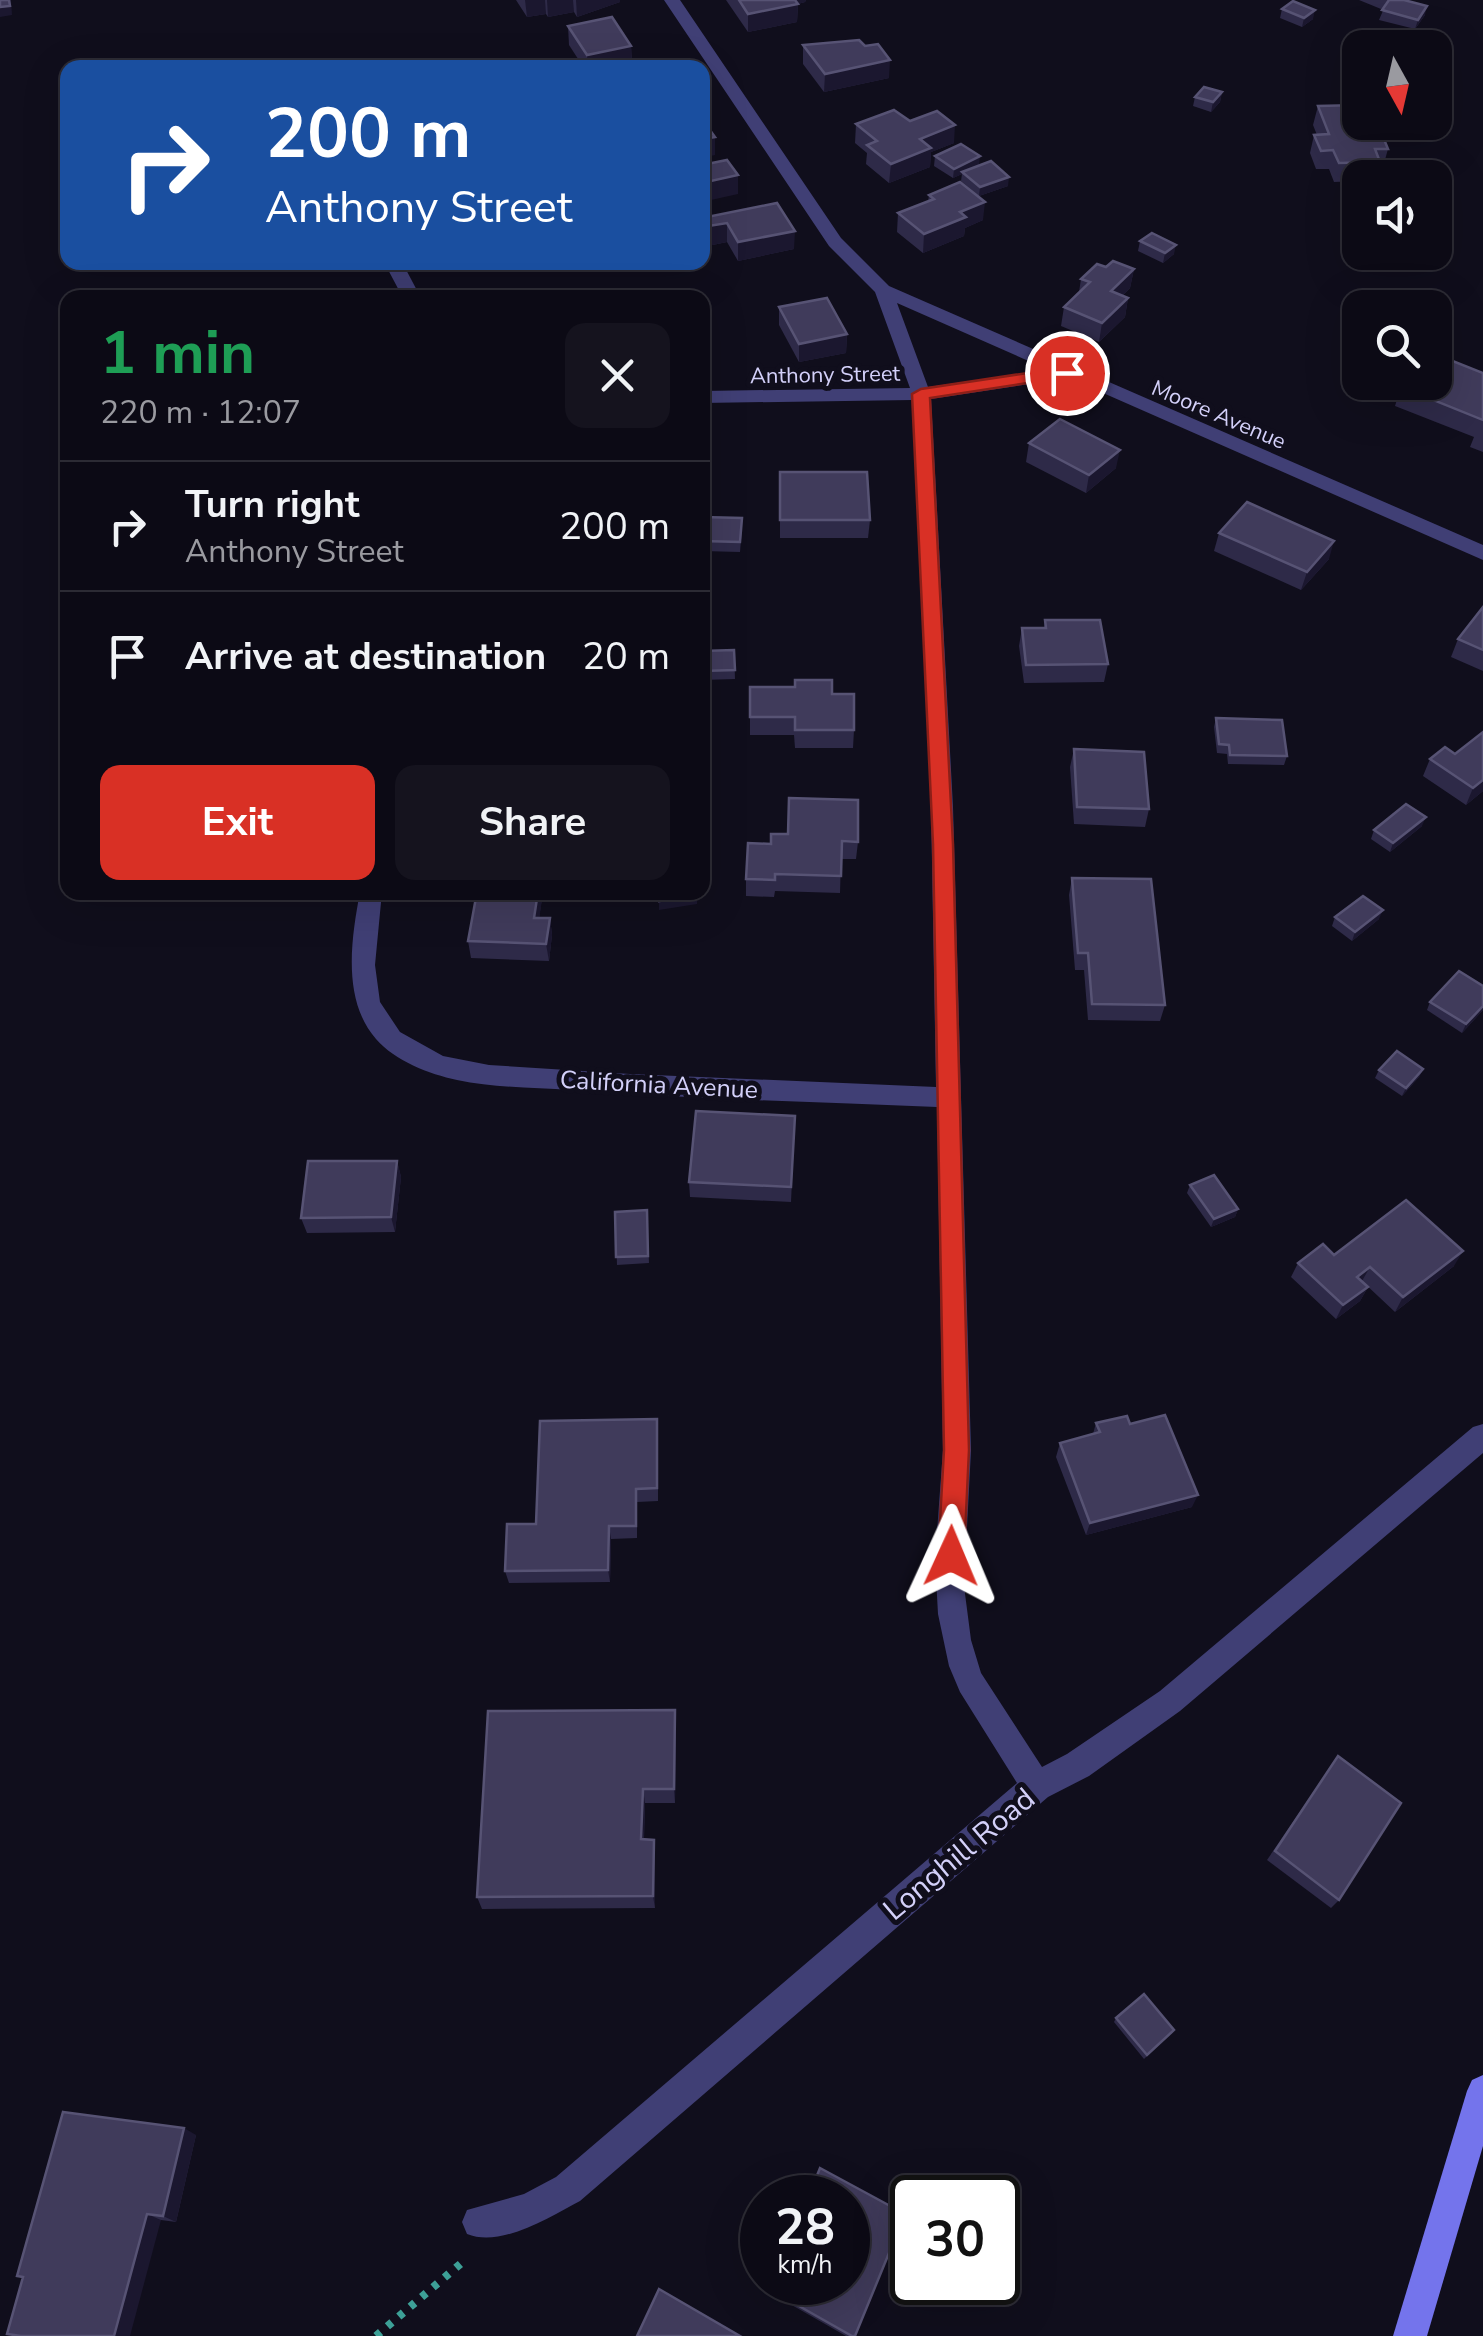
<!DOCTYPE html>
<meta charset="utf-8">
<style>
body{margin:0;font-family:"Nunito Sans",sans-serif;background:#15131e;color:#f1f3f6;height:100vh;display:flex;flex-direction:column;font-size:38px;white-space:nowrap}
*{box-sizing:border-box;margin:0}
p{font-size:32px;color:#9a9aa0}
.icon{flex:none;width:55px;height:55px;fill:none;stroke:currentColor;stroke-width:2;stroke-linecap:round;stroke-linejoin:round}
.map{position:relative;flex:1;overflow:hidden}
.drawer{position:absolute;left:60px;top:290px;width:650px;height:610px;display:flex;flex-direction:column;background:#0c0a15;border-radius:20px;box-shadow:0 10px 40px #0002,0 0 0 2px #2c2b34}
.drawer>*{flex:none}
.top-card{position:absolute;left:60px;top:60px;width:650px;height:210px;border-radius:20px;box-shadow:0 10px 40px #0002,0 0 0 2px #2c2b34;background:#1a4fa0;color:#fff;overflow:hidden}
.needle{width:65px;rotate:172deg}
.fabs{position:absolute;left:1342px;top:30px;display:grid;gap:20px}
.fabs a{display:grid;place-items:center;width:110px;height:110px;border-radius:20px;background:#0c0a15;box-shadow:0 10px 40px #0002,0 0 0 2px #2c2b34;font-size:50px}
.speed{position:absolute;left:740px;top:2175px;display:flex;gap:20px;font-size:50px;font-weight:700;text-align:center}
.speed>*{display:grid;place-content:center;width:130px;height:130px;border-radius:50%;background:#0c0a15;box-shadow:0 10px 40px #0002,0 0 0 2px #2c2b34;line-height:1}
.speed small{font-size:25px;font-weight:400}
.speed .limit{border:5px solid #111;border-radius:15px;background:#fff;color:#111}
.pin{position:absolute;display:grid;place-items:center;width:85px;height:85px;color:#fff;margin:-42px;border:5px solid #fff;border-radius:50%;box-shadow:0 2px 10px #0007}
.me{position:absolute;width:110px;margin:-55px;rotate:1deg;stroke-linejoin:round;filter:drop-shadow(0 0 8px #0008)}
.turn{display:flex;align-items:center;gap:35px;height:210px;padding:0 40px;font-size:45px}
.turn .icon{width:130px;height:130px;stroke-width:2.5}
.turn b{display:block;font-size:70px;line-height:85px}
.round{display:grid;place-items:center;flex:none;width:105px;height:105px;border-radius:20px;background:#15131e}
.overview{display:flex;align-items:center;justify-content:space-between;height:170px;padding:0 40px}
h1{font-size:60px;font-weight:700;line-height:75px;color:#1e9e55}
.cta{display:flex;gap:20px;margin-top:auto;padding:20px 40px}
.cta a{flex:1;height:115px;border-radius:20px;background:#d93025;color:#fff;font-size:40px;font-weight:700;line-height:115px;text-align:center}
.cta a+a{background:#15131e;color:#f1f3f6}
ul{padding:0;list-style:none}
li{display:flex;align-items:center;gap:30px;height:130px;padding:0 40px;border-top:2px solid #2c2b34}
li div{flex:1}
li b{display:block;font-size:38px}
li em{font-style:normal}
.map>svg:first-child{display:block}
</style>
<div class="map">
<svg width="1483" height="2336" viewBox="0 0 1483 2336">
<rect width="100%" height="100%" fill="#100e1c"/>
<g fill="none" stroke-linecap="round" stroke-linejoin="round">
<!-- path -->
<polyline stroke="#3da097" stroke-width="8" stroke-dasharray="6 9" stroke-linecap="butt" points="376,2336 465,2260"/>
<!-- street -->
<g fill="#403f75" fill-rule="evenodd">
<path d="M664,0h16l161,238 48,48 594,259v15l-414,-182 -138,21 22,408 8,290 10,353 -7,136 7,54 10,33 61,94 25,-13 93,-63 313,-264 10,-3v29l-303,258 -91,65 -41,21 -468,404c-30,16 -79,47 -113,33l-5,-12 5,-12 57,-16 32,-17 461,-394 -57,-91 -11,-26 -11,-52 -3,-55 8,-109 -6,-343c-122,-5 -244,-8 -366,-17 -38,-3 -77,-2 -114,-10 -28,-6 -62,-19 -81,-41 -34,-39 -25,-99 -16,-147h22l-7,73 5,37 20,30 43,24 46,9 141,9 306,13 -5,-280 -19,-407 -210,3v-12l208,-3 -35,-96 -46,-46zM897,303l152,67 -121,17z"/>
<polygon points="384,262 402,262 421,298 403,298"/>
</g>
<!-- secondary -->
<polygon fill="#7474ec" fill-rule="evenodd" points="1483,2075 1483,2146 1427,2336 1393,2336 1467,2091 1472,2080"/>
</g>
<!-- wall -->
<g fill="#2e2a48">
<polygon points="516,0 620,0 620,2 577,17 574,12 548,17 546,14 527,17"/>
<polygon points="726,0 806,0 805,2 798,4 797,22 748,32"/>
<polygon points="1359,0 1404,0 1425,15 1415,29 1379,20 1385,6 1381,9"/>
<polygon points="1282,9 1313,19 1302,27 1280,18"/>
<polygon points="568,26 631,46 632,64 618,68 584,68 569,45"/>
<polygon points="803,45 889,78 824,92 803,64"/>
<polygon points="1222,92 1220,102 1211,112 1193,106 1195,97"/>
<polygon points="1318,106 1387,127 1384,138 1388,149 1383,167 1379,167 1376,178 1360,178 1360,181 1334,182 1329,169 1316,169 1310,153 1314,135 1317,135 1313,125"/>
<polygon points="910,121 954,143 931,152 930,167 889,183 866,164 867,153 855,143 856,124"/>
<polygon points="935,156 979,166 1008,186 979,196 961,181 962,174 953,178 934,166"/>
<polygon points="929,195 983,220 965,228 964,236 923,253 897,232 898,213 928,202"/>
<polygon points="777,203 794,249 738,261 727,242 703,247 702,218"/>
<polygon points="1140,241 1174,254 1163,263 1138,251"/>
<polygon points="1106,267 1134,269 1130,288 1122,296 1128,298 1125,317 1099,342 1061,326 1064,307 1079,292 1081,279"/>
<polygon points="779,307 847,334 846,353 799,362 779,325"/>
<polygon points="1483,373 1483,452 1470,447 1474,437 1395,406 1401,387"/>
<polygon points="1029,443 1116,468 1086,493 1026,462"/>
<polygon points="780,472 870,520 868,538 780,538"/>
<polygon points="702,517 742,527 740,552 702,551"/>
<polygon points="1219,533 1329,559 1301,590 1214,551"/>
<polygon points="1483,607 1483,671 1451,657 1458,639"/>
<polygon points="1045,620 1108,664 1104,682 1024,683 1019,646 1022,628 1044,628"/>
<polygon points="734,650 735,679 702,680 702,651"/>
<polygon points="750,687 854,730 853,748 795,748 794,735 750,735"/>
<polygon points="1216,718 1287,756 1284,765 1228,764 1227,754 1217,753 1214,727"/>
<polygon points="1483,732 1483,791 1466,805 1423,776 1430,759 1455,754"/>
<polygon points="1074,749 1149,809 1145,827 1074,824 1070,767"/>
<polygon points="1422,826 1390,852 1371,839 1374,830"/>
<polygon points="858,842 856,859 841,859 840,893 775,891 774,897 746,896 746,879 771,844"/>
<polygon points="1072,878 1165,1005 1160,1021 1088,1020 1084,970 1075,970 1069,895"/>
<polygon points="477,892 543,892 539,918 550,918 552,935 549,961 471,958 468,941"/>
<polygon points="1335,917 1379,919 1352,941 1332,926"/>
<polygon points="1483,986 1483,1010 1462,1033 1427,1010 1430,1002"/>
<polygon points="1423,1069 1419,1077 1402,1096 1375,1078 1379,1070"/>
<polygon points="795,1116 791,1202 690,1197 689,1182"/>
<polygon points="397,1161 401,1177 395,1232 307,1233 301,1218"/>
<polygon points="1190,1185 1238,1209 1235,1217 1211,1227 1187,1193"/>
<polygon points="647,1210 649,1263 617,1265 615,1212"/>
<polygon points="1334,1255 1454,1266 1395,1312 1362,1281 1368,1287 1360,1301 1336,1319 1291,1277 1298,1263"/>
<polygon points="1096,1423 1130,1424 1192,1507 1086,1535 1056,1457 1060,1443 1093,1434"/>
<polygon points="658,1433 658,1501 637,1502 637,1538 611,1539 610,1582 509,1583 505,1571 536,1524"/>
<polygon points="676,1725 675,1803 645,1803 644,1839 654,1840 655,1853 655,1908 482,1909 477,1897"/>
<polygon points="1338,1756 1339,1900 1331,1908 1267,1860"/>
<polygon points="1116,2018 1174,2030 1144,2059 1114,2022"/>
<polygon points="196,2135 176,2222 161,2220 22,2278 17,2276"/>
<polygon points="769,2289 855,2336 846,2336 769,2292"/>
</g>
<!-- shaded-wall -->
<g fill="#1b172f">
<polygon points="9,0 11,0 12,15 0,17 0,7"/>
<polygon points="525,0 545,0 546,14 527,17"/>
<polygon points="547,0 573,0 574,12 548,17"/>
<polygon points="576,0 620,0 620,2 577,17"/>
<polygon points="786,0 806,0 805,2 798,4 797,22 748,32 748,14"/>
<polygon points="1427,6 1425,15 1415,29 1418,20"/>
<polygon points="1315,10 1313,19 1302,27 1304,18"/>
<polygon points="631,46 632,64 618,68 588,68 587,55"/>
<polygon points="890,60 889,78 824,92 825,74"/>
<polygon points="1222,92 1220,102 1211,112 1213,102"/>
<polygon points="955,125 954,143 931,152 930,167 889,183 891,164 920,139"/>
<polygon points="715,137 715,155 702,158 702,139"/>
<polygon points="980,156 979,166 962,172 962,174 953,178 954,169"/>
<polygon points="738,175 738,194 702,202 702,183"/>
<polygon points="1009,177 1008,186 979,196 980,187"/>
<polygon points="985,202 983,220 965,228 964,236 923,253 924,234 960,212"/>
<polygon points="727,223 727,242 703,247 703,228"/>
<polygon points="795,231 794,249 738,261 738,242"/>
<polygon points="1176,245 1174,254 1163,263 1165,253"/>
<polygon points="1134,269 1130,288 1108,309 1111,291"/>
<polygon points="1128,298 1125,317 1099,342 1102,323"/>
<polygon points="847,334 846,353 799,362 799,344"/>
<polygon points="1120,450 1116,468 1086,493 1089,475"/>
<polygon points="1334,541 1329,559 1301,590 1307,572"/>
<polygon points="1483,780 1483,791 1466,805 1473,788"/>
<polygon points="1426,817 1422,826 1390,852 1393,843"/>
<polygon points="538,892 543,892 537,935 534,918"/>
<polygon points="697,895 697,904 659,910 659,901"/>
<polygon points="1383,910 1379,919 1352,941 1355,932"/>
<polygon points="550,918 552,935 549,961 546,944"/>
<polygon points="1483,1006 1483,1010 1462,1033 1466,1024"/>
<polygon points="1423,1069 1419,1077 1402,1096 1406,1088"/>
<polygon points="397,1161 401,1177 395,1232 391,1217"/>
<polygon points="1238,1209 1235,1217 1211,1227 1214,1219"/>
<polygon points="1463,1251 1454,1266 1395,1312 1403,1297"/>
<polygon points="1370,1267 1362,1281 1357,1277"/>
<polygon points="1368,1287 1360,1301 1336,1319 1343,1305"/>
<polygon points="1198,1495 1192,1507 1086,1535 1090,1523"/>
<polygon points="609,1526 611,1539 610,1582 608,1570"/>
<polygon points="675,1710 676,1725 675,1803 674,1789"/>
<polygon points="643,1789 645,1803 643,1852 641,1839"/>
<polygon points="654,1840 655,1853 655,1908 653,1896"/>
<polygon points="184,2128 196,2135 176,2222 163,2216"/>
<polygon points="147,2214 161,2220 130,2336 114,2336"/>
</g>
<!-- building -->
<g fill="#403b5b" stroke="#575374" stroke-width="2.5">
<polygon points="0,0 9,0 10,6 0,7"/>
<polygon points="739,0 795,0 798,4 748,14"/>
<polygon points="1389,0 1404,0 1427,6 1418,20 1382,10"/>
<polygon points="1293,1 1315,10 1304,18 1282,9"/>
<polygon points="612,17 631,46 587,55 568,26"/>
<polygon points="859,40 865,46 878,44 890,60 825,74 803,45"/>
<polygon points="1204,87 1222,92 1213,102 1195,97"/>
<polygon points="1360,105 1360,122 1385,122 1387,127 1379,127 1388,149 1375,149 1380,162 1339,163 1333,150 1321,151 1314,135 1329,134 1318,106"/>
<polygon points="894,110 910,121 937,111 955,125 920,139 931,148 891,164 867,145 877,141 856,124"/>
<polygon points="702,119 715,137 702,139"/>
<polygon points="961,144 980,156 954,169 935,156"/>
<polygon points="727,160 738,175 702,183 702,165"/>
<polygon points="991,161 1009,177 980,187 962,172"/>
<polygon points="960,182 985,202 960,212 966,217 924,234 898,213 934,199 929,195"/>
<polygon points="777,203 795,231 738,242 727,223 702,227 702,218"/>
<polygon points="1152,233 1176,245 1165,253 1140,241"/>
<polygon points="1113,261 1134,269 1111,291 1128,298 1102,323 1064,307 1090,282 1081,279 1097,264 1106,267"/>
<polygon points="380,295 380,298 349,298 349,296"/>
<polygon points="827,298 847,334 799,344 779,307"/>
<polygon points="1435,354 1483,373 1483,420 1401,387 1405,382 1435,382"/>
<polygon points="1060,419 1120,450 1089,475 1029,443"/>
<polygon points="780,472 867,472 870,520 780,520"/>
<polygon points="1247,502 1334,541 1307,572 1219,533"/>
<polygon points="702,517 742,518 740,542 702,541"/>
<polygon points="1483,607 1483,650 1458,639"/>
<polygon points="1045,620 1100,620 1108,664 1026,665 1022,628 1046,628"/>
<polygon points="734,650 735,670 702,671 702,651"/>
<polygon points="795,680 832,680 832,694 854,694 854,730 795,730 795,717 750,717 750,687 795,687"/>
<polygon points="1216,718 1282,720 1287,756 1230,755 1229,745 1219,744"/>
<polygon points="1483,732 1483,780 1473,788 1430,759 1445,747 1455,754"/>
<polygon points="1074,749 1144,752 1149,809 1077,807"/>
<polygon points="789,798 858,800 858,842 842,841 841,876 775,874 775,880 746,879 748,843 771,844 771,834 788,834"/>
<polygon points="1406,804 1426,817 1393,843 1374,830"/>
<polygon points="1072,878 1151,879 1165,1005 1092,1004 1088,953 1078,953"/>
<polygon points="477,892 538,892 534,918 550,918 546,944 468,941"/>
<polygon points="657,892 696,892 697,895 659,901"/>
<polygon points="1363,896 1383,910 1355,932 1335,917"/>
<polygon points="1459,971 1483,986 1483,1006 1466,1024 1430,1002"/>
<polygon points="1397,1051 1423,1069 1406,1088 1379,1070"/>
<polygon points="696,1111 795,1116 791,1187 689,1182"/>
<polygon points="308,1161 397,1161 391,1217 301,1218"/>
<polygon points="1214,1175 1238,1209 1214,1219 1190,1185"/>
<polygon points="1406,1200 1463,1251 1403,1297 1370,1267 1357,1277 1368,1287 1343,1305 1298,1263 1323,1244 1334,1255"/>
<polygon points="647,1210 648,1256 616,1257 615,1212"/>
<polygon points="1165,1415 1198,1495 1090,1523 1060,1443 1100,1432 1096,1423 1127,1416 1130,1424"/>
<polygon points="657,1419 657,1488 636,1489 636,1526 609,1526 608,1570 505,1571 507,1524 536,1524 540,1421"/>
<polygon points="675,1710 674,1789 643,1789 641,1839 654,1840 653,1896 477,1897 488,1711"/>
<polygon points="1338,1756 1401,1803 1339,1900 1275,1851"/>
<polygon points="1144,1994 1174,2030 1147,2055 1116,2018"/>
<polygon points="63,2112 184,2128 163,2216 147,2214 114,2336 21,2336 7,2334 23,2277 17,2276"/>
<polygon points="820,2168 905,2214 855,2336 852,2336 769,2289 772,2282 848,2282 848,2198 808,2198"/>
<polygon points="659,2289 740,2336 637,2336"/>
</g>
<!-- route -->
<polygon fill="#d93025" stroke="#8d1f18" stroke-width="2.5" points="1067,367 1075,373 1073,376 930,398 953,844 969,1450 964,1556 960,1564 951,1568 942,1564 938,1556 944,1450 933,844 912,394 921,389"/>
<g text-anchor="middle" stroke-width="10" stroke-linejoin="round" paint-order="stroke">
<!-- far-street labels -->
<g font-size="22" fill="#d3d0f9" stroke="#100e1c">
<text transform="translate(825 374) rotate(-1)" y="8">Anthony Street</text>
<text transform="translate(1219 414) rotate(23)" y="8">Moore Avenue</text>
</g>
<!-- street labels -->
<g font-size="25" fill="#d3d0f9" stroke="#100e1c">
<text transform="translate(659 1084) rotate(3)" y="9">California Avenue</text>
</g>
<!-- near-street labels -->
<g font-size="30" fill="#d3d0f9" stroke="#100e1c">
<text transform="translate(959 1854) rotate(-40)" y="10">Longhill Road</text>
</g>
</g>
</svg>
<div class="fabs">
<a><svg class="needle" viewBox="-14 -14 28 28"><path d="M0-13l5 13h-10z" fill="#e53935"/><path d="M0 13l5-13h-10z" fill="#9a9aa0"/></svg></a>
<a><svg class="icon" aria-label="sound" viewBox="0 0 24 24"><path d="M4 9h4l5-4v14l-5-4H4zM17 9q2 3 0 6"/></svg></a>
<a><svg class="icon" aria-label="search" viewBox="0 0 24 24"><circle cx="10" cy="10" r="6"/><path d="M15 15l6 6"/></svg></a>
</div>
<div class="speed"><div>28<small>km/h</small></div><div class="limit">30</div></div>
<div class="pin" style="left:1067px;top:373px;background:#d93025"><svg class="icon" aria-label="arrive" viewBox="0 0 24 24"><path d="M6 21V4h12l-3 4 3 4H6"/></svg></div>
<svg class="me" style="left:951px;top:1556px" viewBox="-20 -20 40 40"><path d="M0-17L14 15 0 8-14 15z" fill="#d93025" stroke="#fff" stroke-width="4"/></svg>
<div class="top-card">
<div class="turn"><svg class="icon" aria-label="right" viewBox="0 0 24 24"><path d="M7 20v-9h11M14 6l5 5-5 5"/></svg><div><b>200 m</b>Anthony Street</div></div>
</div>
<section class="drawer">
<div class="overview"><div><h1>1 min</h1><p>220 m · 12:07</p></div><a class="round"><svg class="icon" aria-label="close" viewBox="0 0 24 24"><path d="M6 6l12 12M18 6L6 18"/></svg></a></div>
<ul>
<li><svg class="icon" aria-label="right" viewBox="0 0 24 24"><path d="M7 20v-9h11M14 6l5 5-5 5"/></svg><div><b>Turn right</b><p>Anthony Street</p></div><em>200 m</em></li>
<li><svg class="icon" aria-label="arrive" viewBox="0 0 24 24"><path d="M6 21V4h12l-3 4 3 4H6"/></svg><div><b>Arrive at destination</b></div><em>20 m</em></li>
</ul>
<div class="cta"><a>Exit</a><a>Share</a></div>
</section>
</div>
